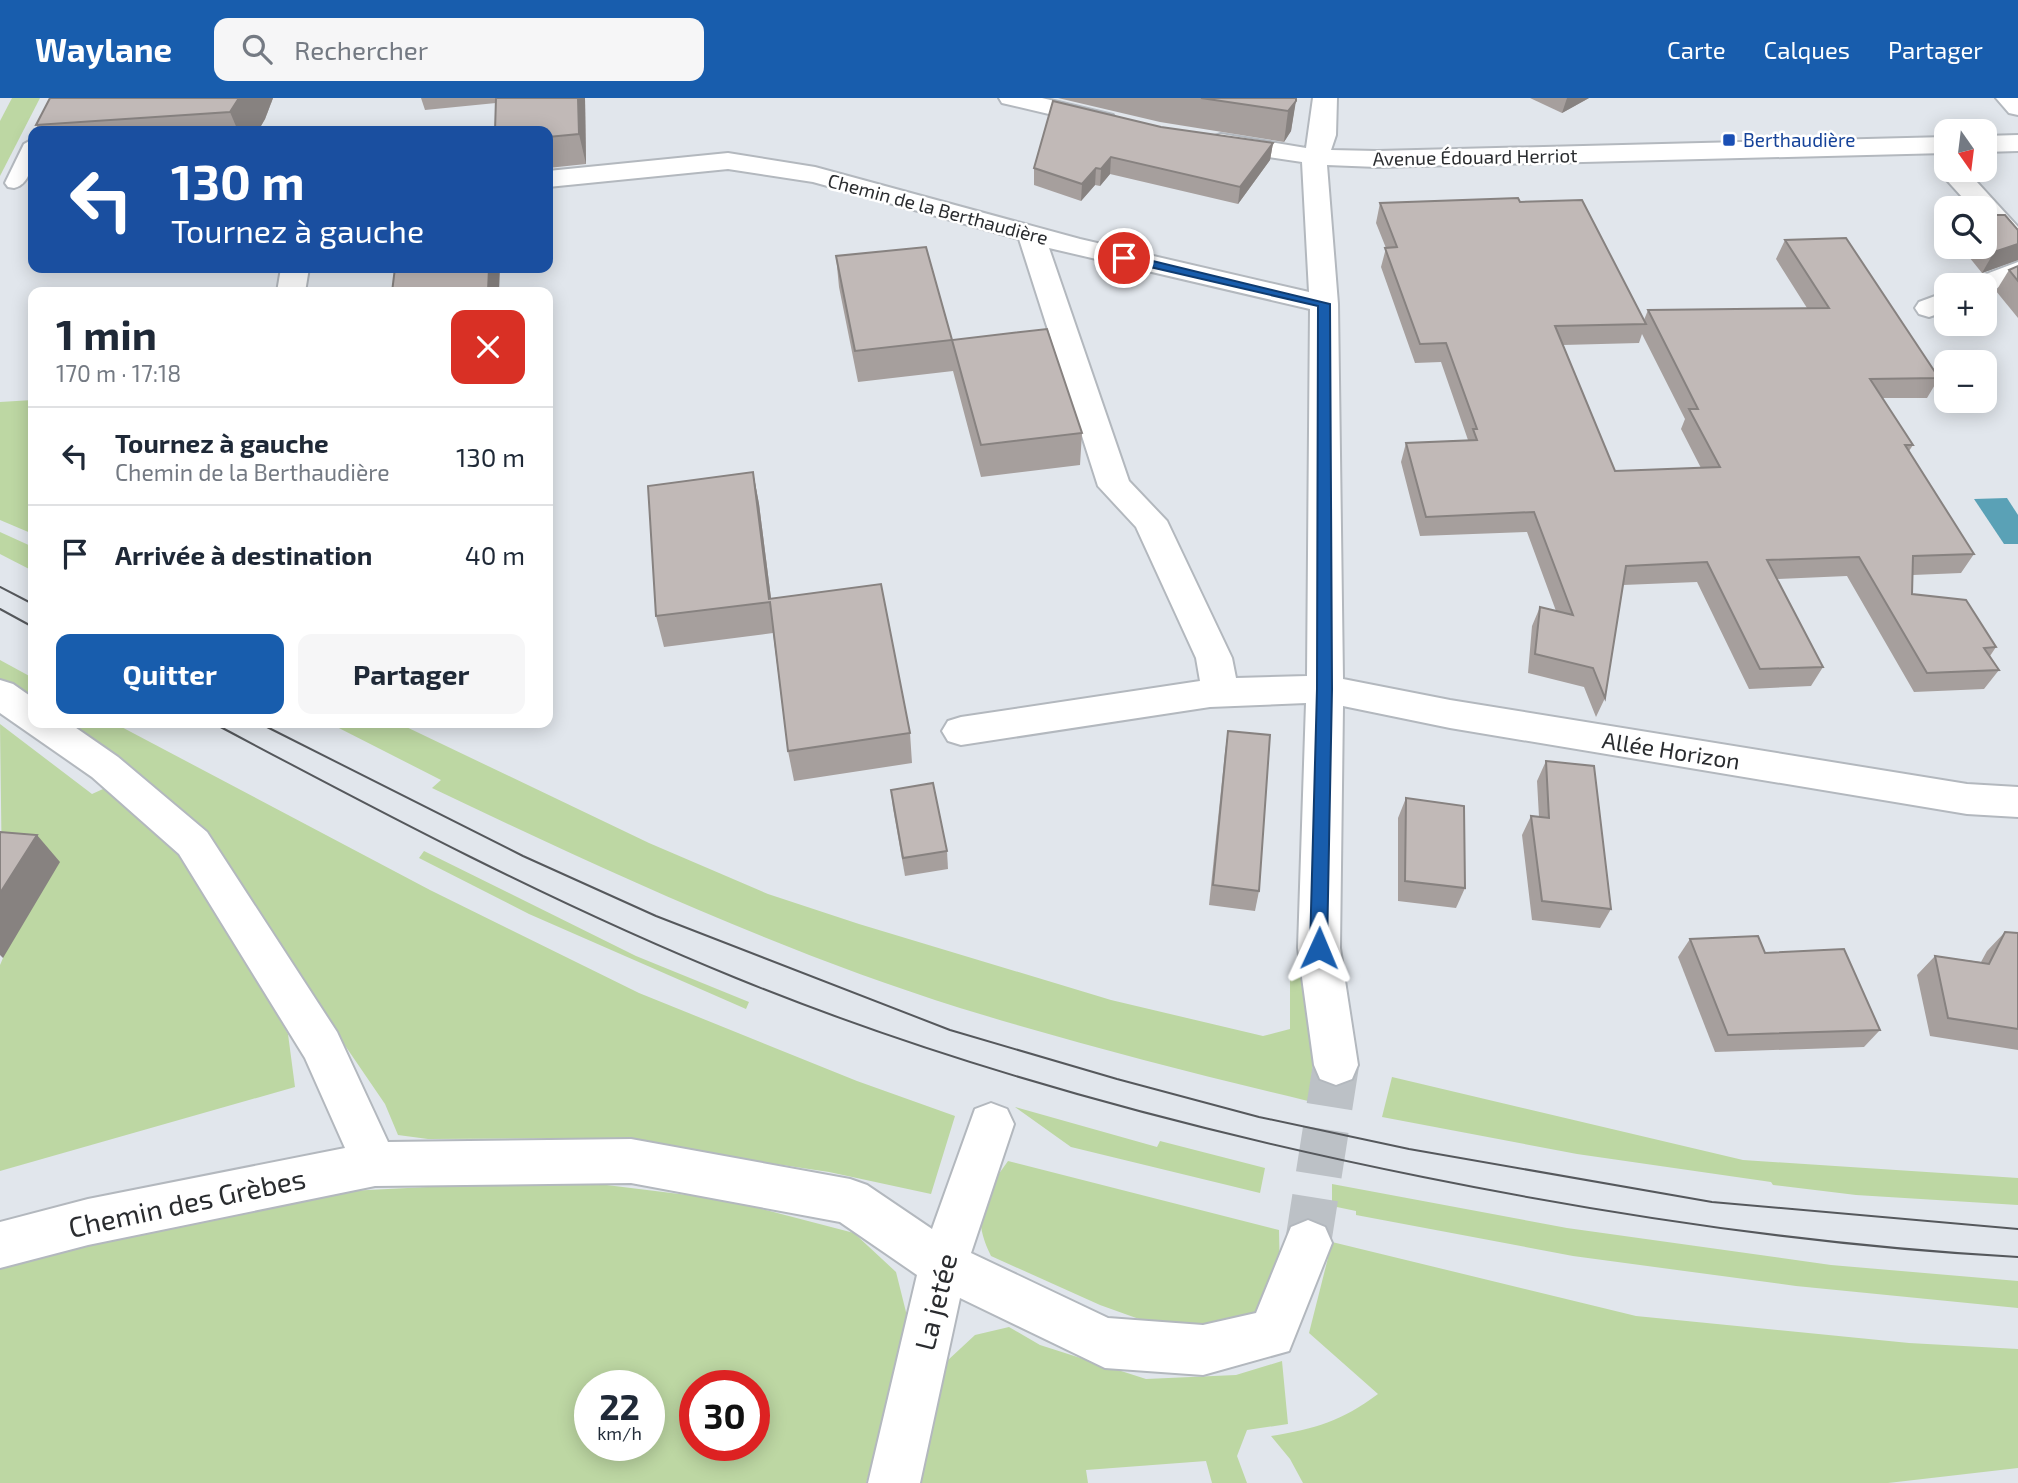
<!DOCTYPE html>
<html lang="fr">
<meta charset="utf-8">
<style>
body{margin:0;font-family:"Exo 2",sans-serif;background:#f6f6f7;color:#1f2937;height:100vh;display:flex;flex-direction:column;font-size:26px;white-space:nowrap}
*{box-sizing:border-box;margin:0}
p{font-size:23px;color:#747a83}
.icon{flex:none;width:38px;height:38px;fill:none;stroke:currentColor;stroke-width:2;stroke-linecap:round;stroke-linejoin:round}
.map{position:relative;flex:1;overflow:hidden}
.sheet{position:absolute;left:28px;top:189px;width:525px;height:441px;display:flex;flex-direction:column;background:#fff;border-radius:14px;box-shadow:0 4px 18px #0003}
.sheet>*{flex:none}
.hud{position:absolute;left:28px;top:28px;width:525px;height:147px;border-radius:14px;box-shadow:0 4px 18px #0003;background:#1a4fa0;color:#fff;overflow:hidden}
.needle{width:46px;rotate:166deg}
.controls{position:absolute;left:1934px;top:21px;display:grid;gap:14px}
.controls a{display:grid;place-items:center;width:63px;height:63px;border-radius:14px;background:#fff;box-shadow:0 4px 18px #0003;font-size:35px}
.speed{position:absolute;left:574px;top:1272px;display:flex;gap:14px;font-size:35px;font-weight:700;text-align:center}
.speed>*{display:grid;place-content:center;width:91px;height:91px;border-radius:50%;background:#fff;box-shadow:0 4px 18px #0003;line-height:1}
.speed small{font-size:18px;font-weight:400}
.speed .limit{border:10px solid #d22;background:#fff;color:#111}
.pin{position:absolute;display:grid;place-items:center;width:60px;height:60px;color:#fff;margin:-30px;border:4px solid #fff;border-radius:50%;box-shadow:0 2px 7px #0007}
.me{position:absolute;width:77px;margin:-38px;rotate:1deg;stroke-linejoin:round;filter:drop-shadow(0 0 5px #0008)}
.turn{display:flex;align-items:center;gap:24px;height:147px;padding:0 28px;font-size:32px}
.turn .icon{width:91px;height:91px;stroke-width:2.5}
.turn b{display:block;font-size:49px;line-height:60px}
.round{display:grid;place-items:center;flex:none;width:74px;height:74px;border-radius:14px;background:#f6f6f7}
.head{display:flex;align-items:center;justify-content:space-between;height:119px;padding:0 28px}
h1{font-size:42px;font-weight:700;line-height:52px}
.action{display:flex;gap:14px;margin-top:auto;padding:14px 28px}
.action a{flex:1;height:80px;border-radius:14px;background:#185dad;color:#fff;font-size:28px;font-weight:700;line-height:80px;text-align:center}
.action a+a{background:#f6f6f7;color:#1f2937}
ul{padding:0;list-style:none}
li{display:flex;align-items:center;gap:21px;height:98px;padding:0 28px;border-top:2px solid #e0e1e3}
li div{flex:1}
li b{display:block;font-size:26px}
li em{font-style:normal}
header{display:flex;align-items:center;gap:42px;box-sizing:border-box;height:98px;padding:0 35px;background:#185dad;color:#fff}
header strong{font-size:33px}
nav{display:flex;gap:38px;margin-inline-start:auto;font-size:24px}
.search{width:490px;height:63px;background:#f6f6f7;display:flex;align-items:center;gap:18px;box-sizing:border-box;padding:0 24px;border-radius:14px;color:#747a83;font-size:26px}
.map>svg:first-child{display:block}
</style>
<header>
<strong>Waylane</strong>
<div class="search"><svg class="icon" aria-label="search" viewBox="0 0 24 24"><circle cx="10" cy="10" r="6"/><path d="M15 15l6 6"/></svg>Rechercher</div>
<nav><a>Carte</a><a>Calques</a><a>Partager</a></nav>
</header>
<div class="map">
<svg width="2018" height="1385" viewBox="0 0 2018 1385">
<rect width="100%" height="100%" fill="#e1e6ec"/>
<!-- green -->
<g fill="#bdd7a3" fill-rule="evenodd">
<polygon points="12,0 40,0 0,78 0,23"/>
<polygon points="33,302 33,436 0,422 0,304"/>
<polygon points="0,434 33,449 33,473 0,456"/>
<polygon points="0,562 33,580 33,605 0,583"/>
<polygon points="63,625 114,625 430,792 639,895 857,983 955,1018 931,1096 829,1074 603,1040 428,1041 398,1037 385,1006 221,766 190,764 288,936 295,989 0,1073 0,867 3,860 0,626 92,696 134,677 122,665"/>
<path d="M329,625h69l251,120 119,51 91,30 252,76 152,36 27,-7v-51l11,-7 13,87 -6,43c-117,-28 -233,-58 -348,-93 -181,-57 -356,-138 -528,-220l9,-8z"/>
<polygon points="424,753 636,858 749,904 746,911 529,816 419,760"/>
<polygon points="1392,979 1743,1062 2018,1080 2018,1107 1856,1097 1773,1087 1771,1084 1577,1056 1382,1019"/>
<polygon points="1015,1009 1157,1049 1160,1043 1265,1070 1260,1095 1071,1049"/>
<path d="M1008,1063l271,69 1,48 -13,33 -89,22 -78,-28 -109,-49c-21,-43 -8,-60 17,-95z"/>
<path d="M566,1082l162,20 126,33 42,39 15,60 -45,151h-866v-220l266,-60 83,-12zM590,1288h59v60h-59zM695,1288h59v60h-59z"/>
<polygon points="1332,1086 1567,1130 1831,1167 2018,1183 2018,1210 1796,1188 1573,1158 1356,1117 1356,1113 1332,1108"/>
<path d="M1332,1144l304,74 273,27 109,6v119l-130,15h-585l-13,-24 -19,-23c44,-7 71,-15 107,-42l-69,-61z"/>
<polygon points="1009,1229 1040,1247 1146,1281 1236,1277 1282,1263 1288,1326 1247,1332 1237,1358 1247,1385 1212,1385 1206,1363 1086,1372 1088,1385 917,1385 947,1263 975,1237"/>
</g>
<!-- water -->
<polygon fill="#5aa1b6" points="2007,400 2018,417 2018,446 2004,446 1974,401"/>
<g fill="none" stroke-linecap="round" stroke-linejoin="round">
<!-- street-tunnel -->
<polyline stroke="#bcc1c6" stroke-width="46" stroke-dasharray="46 23" stroke-linecap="butt" points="1308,1145 1336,967"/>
<!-- lane casing -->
<g stroke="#b3b8be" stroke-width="4">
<path id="lane" d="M33,41c1,15 0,45 -19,49l-6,-1 -3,-4 19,-39z"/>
</g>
<!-- street casing -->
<g stroke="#b3b8be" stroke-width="4">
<g id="street">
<polygon points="999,0 1042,0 1113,17 1116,22 1113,27 1104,29 1002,5"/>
<path d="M1313,0h24l-1,37 -5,15 46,1 569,-14v16l-569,14 -50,-2 11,139 5,375 107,21 517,84 51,3v30l-51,-3 -517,-86 -107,-22 -3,242 18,117 -6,14 -16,6 -16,-6 -6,-14 -16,-117 8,-245 -96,4 -249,38 -13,-4 -6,-10 6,-10 13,-4 239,-36 -4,-23 -60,-131 -38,-41 -79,-247 -206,-57 -85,-13 -180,18v-16l180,-18 87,14 265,72 229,53 -7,-130 -81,-12 -9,-3 -4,-5 4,-5 9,-3 85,14zM1049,150l261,61 -3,367 -71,2 -4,-20 -65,-137 -38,-40z"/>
<polygon points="1996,0 2018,0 2018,17 2009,15"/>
<polygon points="2018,37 2018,53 1984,54 1984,38"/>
<polygon points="1943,66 1946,66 1946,72 1966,72 2018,129 2018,153 2008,151 1984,124 1984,110 1972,110 1943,78 1939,72"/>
<polygon points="2018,164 2018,182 1984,195 1984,187 1969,187 1973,181"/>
<polygon points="281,170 309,170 305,194 277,194"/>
<polygon points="1946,194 1946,213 1929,219 1919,216 1915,210 1919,204"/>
<polygon points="0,582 13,586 33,600 33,625 69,625 118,659 207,734 337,934 388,1044 631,1041 850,1081 867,1087 932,1131 975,1011 991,1005 1007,1011 1014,1026 971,1155 1108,1220 1203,1227 1256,1215 1291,1129 1308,1122 1325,1129 1332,1145 1289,1253 1203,1277 1105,1270 960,1200 920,1385 868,1385 917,1177 840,1124 631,1085 375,1088 88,1147 0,1170 0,1124 88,1101 345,1050 305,960 179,756 92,679 0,615"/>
</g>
</g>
<!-- lane -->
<use href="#lane" fill="#fff" fill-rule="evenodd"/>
<!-- street -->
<use href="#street" fill="#fff" fill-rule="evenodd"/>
<!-- tram -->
<g stroke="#55585c" stroke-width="2">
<polyline points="0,489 33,506"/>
<polyline points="0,511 33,529"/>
<path d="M213,625c171,91 343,182 523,255 221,90 454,152 687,199 198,40 393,69 595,80"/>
<polyline points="259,625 523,758 656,818 950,932 1117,981 1259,1019 1409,1051 1712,1104 2018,1131"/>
</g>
</g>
<!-- wall -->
<g fill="#a69f9d" fill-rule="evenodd">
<polygon points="273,0 265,21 258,33 40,33 36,27"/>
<polygon points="421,0 585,0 586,66 548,70 548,33 496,5 425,12"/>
<polygon points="1058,0 1296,0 1291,33 1284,44 1160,24"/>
<polygon points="1530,0 1589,0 1562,15"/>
<polygon points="1161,29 1273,45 1270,62 1238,106 1110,76 1100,88 1095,87 1081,103 1034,87 1034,70"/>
<path d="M1520,104l124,118 4,-10 159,-2 -31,-49 9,-19 154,138 -12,20h-45l31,47 -4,6 65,103 -13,19 -48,2 -1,19 84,53 -6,9 9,14 -15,19 -70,3 -67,-116 -70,3 46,88 -12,19 -62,3 -52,-107 -74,3 -18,113 -9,19 -12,-30 -56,-14 4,-47 8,-19 16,4 -29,-79 -107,4 -19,-74 5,-19 62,-3 -27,-78 -26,1 -34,-96 5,-19 -10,-25 4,-20zM1642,236l43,85 -4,10 20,39 -86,3 -52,-126 76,-2z"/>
<polygon points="1984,117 2018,132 2018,162 1982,175 1961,149 1984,149"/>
<polygon points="836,158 1082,335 1080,367 981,379 953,273 858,284 839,189"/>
<polygon points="2018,168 2018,220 1996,193 2009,172"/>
<polygon points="753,374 759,406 771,500 910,635 912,665 794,683 788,653 773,535 664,549 656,518"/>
<polygon points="1228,633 1259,793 1255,813 1209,807 1225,654"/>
<polygon points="1546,663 1611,811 1600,830 1532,822 1522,737 1531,718 1539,719 1537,683"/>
<polygon points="891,692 947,753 948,771 905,778 893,710"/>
<polygon points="1406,700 1465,790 1456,810 1398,803 1398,720"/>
<polygon points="2005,834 2018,835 2018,952 1930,938 1917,877 1935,858 1981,864 1987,853"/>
<polygon points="1690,841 1765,855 1880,932 1864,949 1715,954 1678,859"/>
</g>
<!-- shaded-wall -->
<g fill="#878280">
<polygon points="239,0 273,0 265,21 258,33 238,33 230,14"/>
<polygon points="578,0 585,0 586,66 579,36"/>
<polygon points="1567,0 1589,0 1562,15"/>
<polygon points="1296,3 1291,33 1284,44 1288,13"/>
<polygon points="1273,45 1270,62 1238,106 1240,89"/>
<polygon points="1111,59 1110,76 1100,88 1101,71"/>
<polygon points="1096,70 1095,87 1081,103 1082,86"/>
<polygon points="2018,146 2018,162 1982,175 1994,154"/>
<polygon points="489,170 500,170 499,194 488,194"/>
<polygon points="753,374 759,406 775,532 769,501"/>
<polygon points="37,737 60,764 3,860 0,857 0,795"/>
</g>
<!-- building -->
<g fill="#c1b9b7" stroke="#878280" stroke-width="2">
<polygon points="50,0 239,0 230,14 36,27"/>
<polygon points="496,0 578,0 579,36 548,39 548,33 495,33"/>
<polygon points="1201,0 1296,0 1296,3 1288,13"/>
<polygon points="1053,3 1161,29 1273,45 1240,89 1111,59 1101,71 1096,70 1082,86 1034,70"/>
<polygon points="1518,100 1520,104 1582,102 1646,226 1555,228 1615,373 1720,369 1689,311 1698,311 1648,212 1829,210 1785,142 1846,140 1939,280 1870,281 1913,347 1905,347 1974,456 1913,458 1912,496 1966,502 1996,549 1984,550 1999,572 1927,575 1859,459 1767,462 1823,569 1760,571 1707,464 1626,468 1605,600 1593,570 1535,556 1540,509 1573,517 1534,414 1426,419 1406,345 1477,342 1473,331 1477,331 1446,245 1420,246 1385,150 1397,149 1380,105"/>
<polygon points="1984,117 2005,117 2018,132 2018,146 1994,154 1984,142"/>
<polygon points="926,149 952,242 855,253 836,158"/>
<polygon points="2018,168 2018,183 2009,172"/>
<polygon points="395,170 489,170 488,194 392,194"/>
<polygon points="1047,231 1082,335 981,347 952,242"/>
<polygon points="753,374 769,501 881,486 910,635 788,653 770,504 656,518 648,388"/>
<polygon points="1228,633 1270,637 1259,793 1213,787"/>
<polygon points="1546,663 1594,668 1611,811 1542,803 1531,718 1549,720"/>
<polygon points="933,685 947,753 903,760 891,692"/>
<polygon points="1406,700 1464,708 1465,790 1405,783"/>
<polygon points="0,734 37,737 0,795"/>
<polygon points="2005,834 2018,835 2018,931 1948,920 1935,858 1989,866"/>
<polygon points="1758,838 1765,855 1844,851 1880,932 1728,937 1690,841"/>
</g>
<!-- route -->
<polygon fill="#185dad" stroke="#103c70" stroke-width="2" points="1124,156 1330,206 1332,591 1327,850 1319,857 1310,850 1317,591 1318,208 1120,162 1118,160"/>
<!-- markers -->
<rect fill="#1a4fb4" stroke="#fff" stroke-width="2.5" x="1722" y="35" width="14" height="14" rx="3.5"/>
<g text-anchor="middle" stroke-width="5" stroke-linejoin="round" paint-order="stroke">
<!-- far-transit labels -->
<g font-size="19" fill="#164399" stroke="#fff" text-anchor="start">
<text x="1743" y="49">Berthaudière</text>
</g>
<!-- far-street labels -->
<g font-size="19" fill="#2a2c2f" stroke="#fff">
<text transform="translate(1475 59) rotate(-1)" y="7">Avenue Édouard Herriot</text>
<text transform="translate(938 111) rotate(15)" y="7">Chemin de la Berthaudière</text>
</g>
<!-- street labels -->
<g font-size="23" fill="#2a2c2f" stroke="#fff">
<text transform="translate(1671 653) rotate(9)" y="8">Allée Horizon</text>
</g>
<!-- near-street labels -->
<g font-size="28" fill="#2a2c2f" stroke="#fff">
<text transform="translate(187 1105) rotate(-12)" y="10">Chemin des Grèbes</text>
<text transform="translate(936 1204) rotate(-76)" y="10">La jetée</text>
</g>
</g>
</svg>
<div class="controls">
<a><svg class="needle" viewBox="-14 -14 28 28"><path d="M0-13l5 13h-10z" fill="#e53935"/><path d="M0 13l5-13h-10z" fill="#747a83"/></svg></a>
<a><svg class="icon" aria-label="search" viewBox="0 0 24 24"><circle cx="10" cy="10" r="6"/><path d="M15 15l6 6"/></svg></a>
<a>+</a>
<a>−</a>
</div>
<div class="speed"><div>22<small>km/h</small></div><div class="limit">30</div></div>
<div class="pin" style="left:1124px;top:160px;background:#d93025"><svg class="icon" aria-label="arrive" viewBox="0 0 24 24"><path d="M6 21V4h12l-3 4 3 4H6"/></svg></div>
<svg class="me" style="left:1319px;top:850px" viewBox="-20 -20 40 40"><path d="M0-17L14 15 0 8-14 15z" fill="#185dad" stroke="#fff" stroke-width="4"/></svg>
<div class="hud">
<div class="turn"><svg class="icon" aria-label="left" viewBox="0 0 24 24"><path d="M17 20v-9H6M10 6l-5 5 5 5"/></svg><div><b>130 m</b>Tournez à gauche</div></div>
</div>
<section class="sheet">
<div class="head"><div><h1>1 min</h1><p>170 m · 17:18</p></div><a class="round" style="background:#d93025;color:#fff"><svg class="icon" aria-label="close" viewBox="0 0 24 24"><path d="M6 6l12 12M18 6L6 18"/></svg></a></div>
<ul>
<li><svg class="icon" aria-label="left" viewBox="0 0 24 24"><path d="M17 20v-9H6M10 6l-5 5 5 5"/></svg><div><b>Tournez à gauche</b><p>Chemin de la Berthaudière</p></div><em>130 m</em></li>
<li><svg class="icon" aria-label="arrive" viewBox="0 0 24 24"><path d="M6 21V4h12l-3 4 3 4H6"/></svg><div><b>Arrivée à destination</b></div><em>40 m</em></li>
</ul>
<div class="action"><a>Quitter</a><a>Partager</a></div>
</section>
</div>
